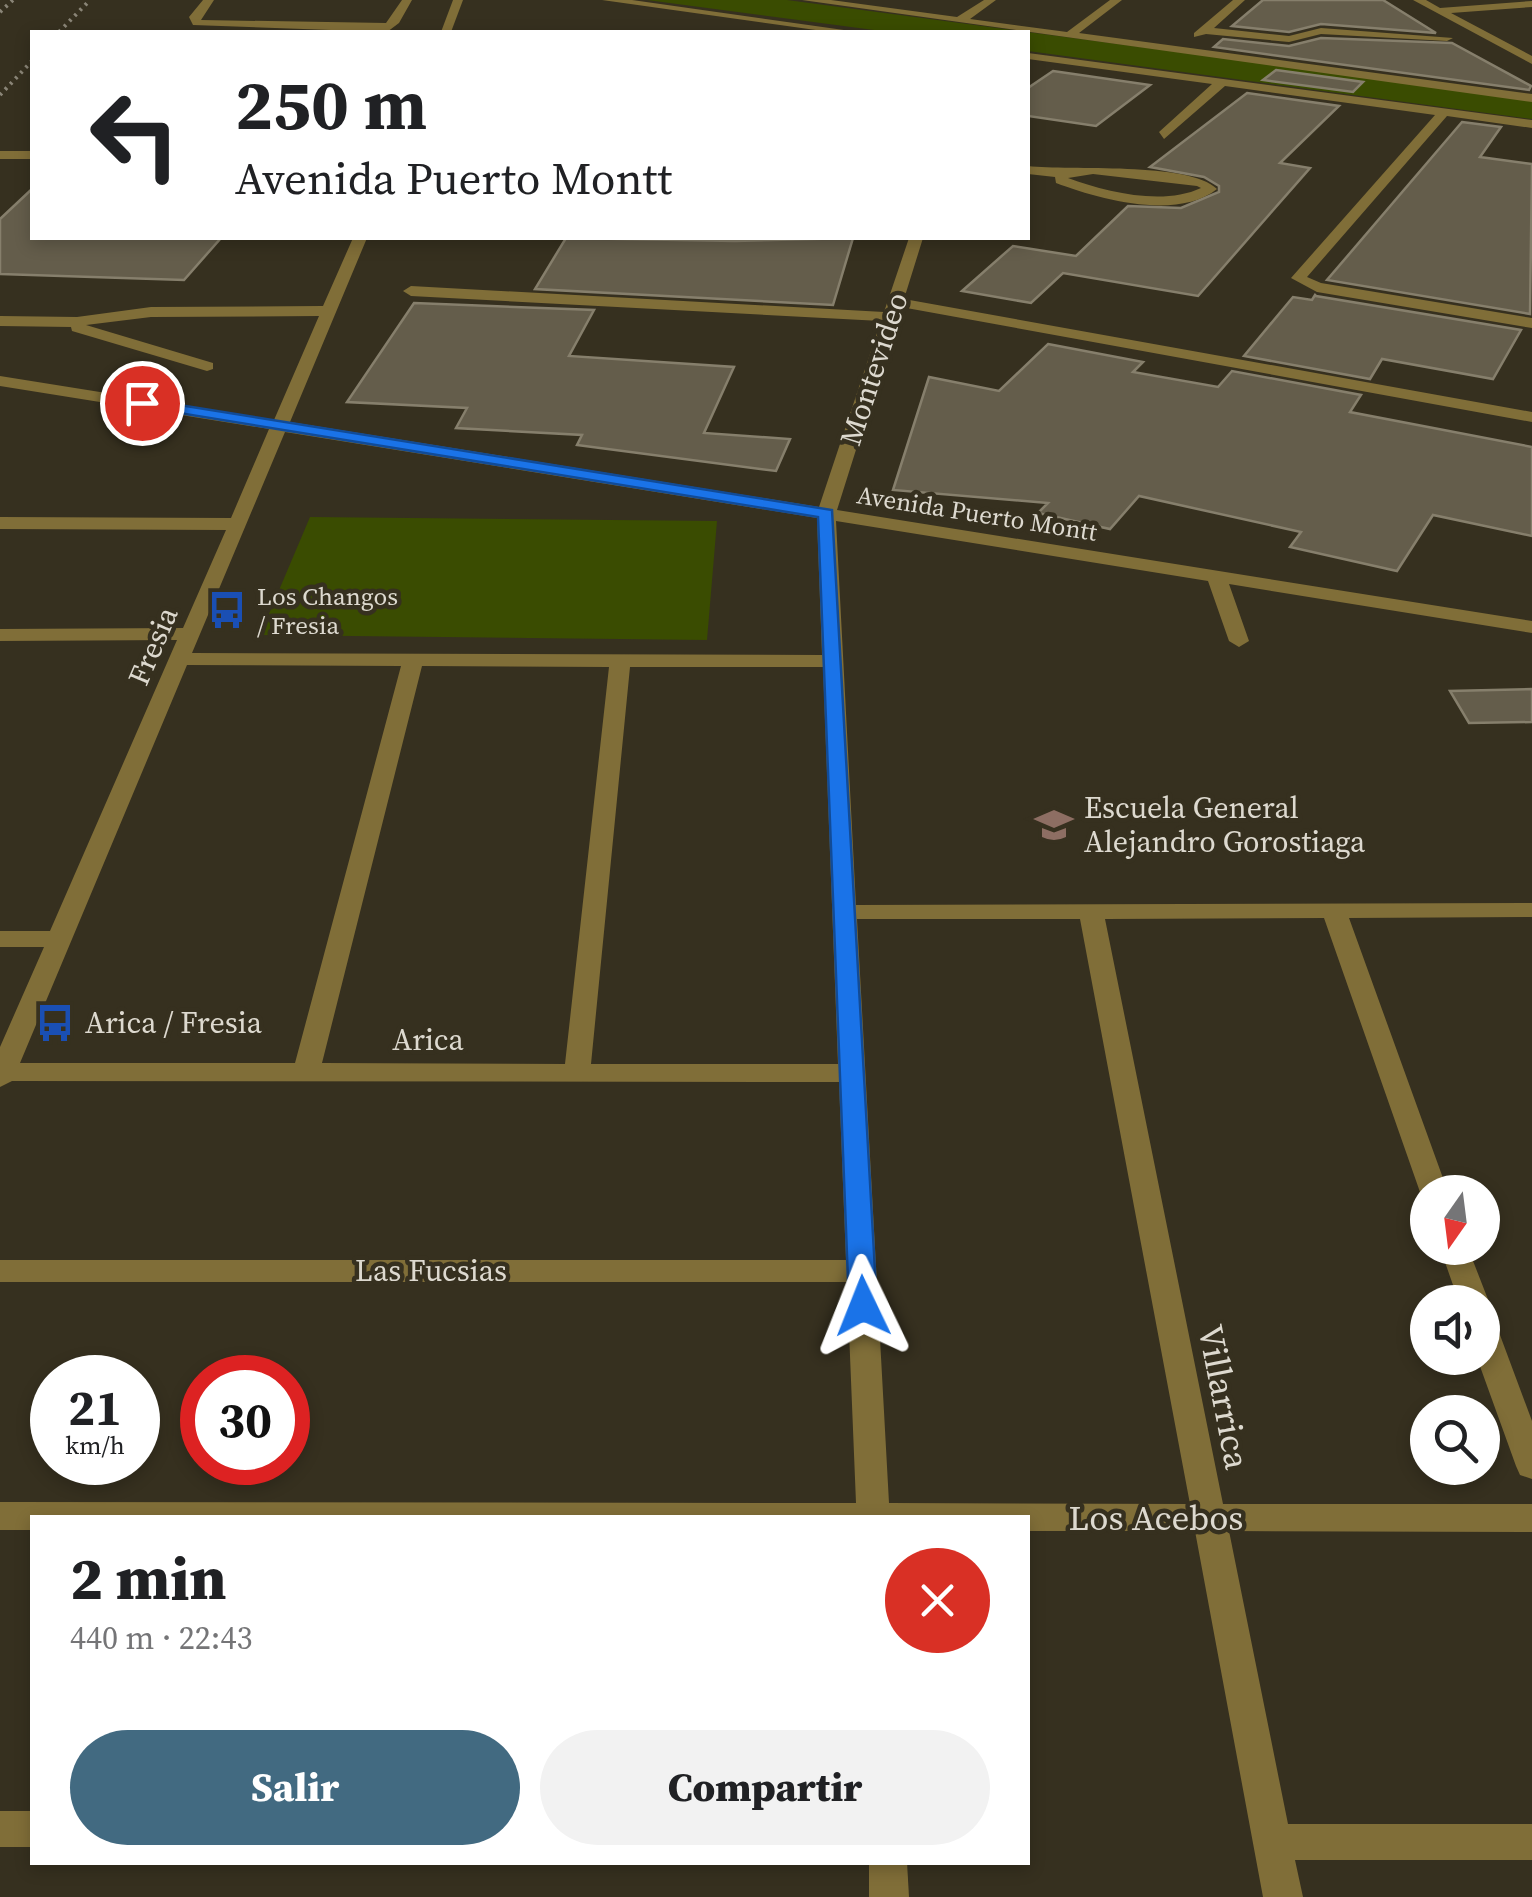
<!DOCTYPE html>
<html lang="es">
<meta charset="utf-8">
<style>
body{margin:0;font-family:"Source Serif 4",serif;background:#f2f2f2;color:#202124;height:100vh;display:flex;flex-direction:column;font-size:38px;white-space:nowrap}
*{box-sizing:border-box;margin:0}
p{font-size:32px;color:#757577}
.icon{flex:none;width:55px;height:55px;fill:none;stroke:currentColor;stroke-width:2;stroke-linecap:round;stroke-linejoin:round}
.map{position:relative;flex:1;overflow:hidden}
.details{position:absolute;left:30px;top:1515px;width:1000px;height:350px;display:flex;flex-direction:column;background:#fff;border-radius:0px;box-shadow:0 5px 15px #0003}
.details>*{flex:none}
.banner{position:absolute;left:30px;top:30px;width:1000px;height:210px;border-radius:0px;box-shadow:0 5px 15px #0003;background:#fff;color:#202124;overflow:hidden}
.needle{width:65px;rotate:194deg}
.controls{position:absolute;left:1410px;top:1175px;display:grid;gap:20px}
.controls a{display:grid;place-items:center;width:90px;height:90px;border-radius:50%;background:#fff;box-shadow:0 5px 15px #0003;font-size:50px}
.speed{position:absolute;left:30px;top:1355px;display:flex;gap:20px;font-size:50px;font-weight:700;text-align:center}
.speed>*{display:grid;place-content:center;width:130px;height:130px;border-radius:50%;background:#fff;box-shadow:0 5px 15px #0003;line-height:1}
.speed small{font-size:25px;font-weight:400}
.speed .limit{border:15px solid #d22;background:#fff;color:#111}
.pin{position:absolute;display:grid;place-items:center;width:85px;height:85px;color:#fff;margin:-42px;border:5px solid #fff;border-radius:50%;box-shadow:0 2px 10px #0007}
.me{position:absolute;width:110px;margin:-55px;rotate:358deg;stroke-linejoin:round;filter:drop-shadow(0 0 8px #0008)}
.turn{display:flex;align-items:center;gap:35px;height:210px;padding:0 40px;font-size:45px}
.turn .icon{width:130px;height:130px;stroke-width:2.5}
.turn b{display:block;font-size:70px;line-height:85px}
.round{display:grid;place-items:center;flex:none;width:105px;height:105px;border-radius:52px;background:#f2f2f2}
.overview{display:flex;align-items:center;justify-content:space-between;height:170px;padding:0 40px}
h1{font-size:60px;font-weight:800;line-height:75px}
.cta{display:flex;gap:20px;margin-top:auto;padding:20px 40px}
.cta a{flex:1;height:115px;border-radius:60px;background:#426a81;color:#fff;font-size:40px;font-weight:800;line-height:115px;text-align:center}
.cta a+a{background:#f2f2f2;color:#202124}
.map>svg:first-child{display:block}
</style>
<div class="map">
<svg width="1532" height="1897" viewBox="0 0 1532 1897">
<rect width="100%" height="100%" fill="#36301f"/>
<!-- green -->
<g fill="#3a4c01">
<polygon points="647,0 787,0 1457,89 1532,100 1532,119 1028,51 1028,32 889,32"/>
<polygon points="310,517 717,521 707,640 260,635"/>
</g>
<!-- building -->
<g fill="#645d4b" stroke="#867f6c" stroke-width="2.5">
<polygon points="1263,0 1383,0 1436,33 1321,24 1289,32 1232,26"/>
<polygon points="1321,38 1452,43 1531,86 1529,90 1214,47 1223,39 1289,46"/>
<polygon points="1276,70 1363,82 1353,92 1263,80"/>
<polygon points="1053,71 1150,85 1096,126 1028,116 1028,88"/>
<polygon points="1247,93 1339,106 1280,163 1310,168 1198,296 1063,273 1031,303 962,291 1013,246 1076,256 1128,206 1181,208 1219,192 1219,186 1204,177 1150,167"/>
<polygon points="1462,122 1501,127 1480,157 1532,164 1530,314 1327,280"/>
<polygon points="32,189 32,238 221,238 184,280 0,274 0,219"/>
<polygon points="566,238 735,241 853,238 833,305 535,289"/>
<polygon points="1315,295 1316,296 1521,330 1493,379 1382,359 1370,379 1244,356 1293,297 1312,300"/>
<polygon points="414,303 594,310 569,356 734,367 704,433 790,439 776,471 577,445 582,435 456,428 467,408 347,402"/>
<polygon points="1048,344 1143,362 1133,372 1218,387 1232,371 1361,395 1350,412 1532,447 1532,536 1433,515 1397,571 1290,547 1301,532 1139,496 1110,529 1038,513 1048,503 893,490 929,377 999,391"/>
<polygon points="1532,689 1532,722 1469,723 1450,691"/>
</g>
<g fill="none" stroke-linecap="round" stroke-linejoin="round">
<!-- minor -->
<g fill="#806e38" fill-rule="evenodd">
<polygon points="203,0 214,0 201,20 386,23 402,0 412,0 399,23 387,32 193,25 189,17"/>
<polygon points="453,0 463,0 451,32 441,32"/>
<polygon points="602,0 632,0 858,32 830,32"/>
<polygon points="802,0 831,0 957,17 984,0 996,0 970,19 1067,32 1110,0 1122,0 1079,33 1532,94 1532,102"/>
<polygon points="1233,0 1245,0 1214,28 1289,36 1321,28 1453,38 1447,41 1321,34 1289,42 1206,34 1194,37 1194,33"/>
<polygon points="1413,0 1426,0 1440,8 1532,1 1532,7 1451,13 1532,56 1532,64"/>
<polygon points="1028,53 1532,120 1532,128 1447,116 1307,277 1321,283 1532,318 1532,328 1317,292 1291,278 1435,115 1225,86 1164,139 1159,132 1212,84 1028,59"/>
<rect x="0" y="151" width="32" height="8"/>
<path d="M1028,166c41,5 161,-5 189,23 -40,32 -118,10 -161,-6l-1,-6 -27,-3zM1093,174l104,12 4,2c-38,18 -95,4 -133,-10z"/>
<path d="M353,238h14l-77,184 529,85 62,-186 -470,-25 -8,-5 8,-5 473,26 25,-74h14l-19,61 628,113v10l-631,-115 -64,203 695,111v12l-303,-49 20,57 -10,6 -10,-6 -21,-60 -372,-60 20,384 676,-2v14l-183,1 99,274h-20v8l-8,-8 -96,-274 -219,1 118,585h309v28l-303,-1 59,293h244v36h-237l8,37h-40l-68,-366h-167v-13h-996v12h-32v-28l856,1 -9,-221h-847v-22h846l-7,-178 -827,-1 -12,6v-40l44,-100h-44v-16h50l127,-291 -177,1v-12l183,-1 43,-98 -226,-1v-12l231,1 38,-89 -269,-43v-10l274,44 45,-104 -168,1 -65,8 127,38v6l-6,2 -135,-40 -1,-4 -71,-1v-10l77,1 74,-10 172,-1zM285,432l532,86 5,137 -630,-2zM187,665l214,1 -106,397h-275zM422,666l187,1 -44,397 -243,-1zM630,667h193l15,397h-247zM857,919h223l110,585 -301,-1z"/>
<polygon points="1440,1248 1468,1248 1489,1302 1485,1310 1482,1302 1459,1302"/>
<polygon points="1482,1316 1493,1319 1497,1327 1532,1421 1532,1479 1520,1475 1516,1466 1477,1358 1482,1358"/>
<rect x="0" y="1811" width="32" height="36"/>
<polygon points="869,1862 907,1862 909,1897 869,1897"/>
</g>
<!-- rail -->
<g stroke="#8a8577" stroke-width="4" stroke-dasharray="2.5 5" stroke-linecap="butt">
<polyline points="0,12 13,0"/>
<polyline points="59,32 90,0"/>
<polyline points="0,95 32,61"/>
</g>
</g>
<!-- route -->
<polygon fill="#1a73e8" stroke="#114b97" stroke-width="2.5" points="142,399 832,510 877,1306 873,1314 853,1314 849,1306 818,517 136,406 136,400"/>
<!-- icons -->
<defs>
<g id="bus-bare" transform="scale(3)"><path d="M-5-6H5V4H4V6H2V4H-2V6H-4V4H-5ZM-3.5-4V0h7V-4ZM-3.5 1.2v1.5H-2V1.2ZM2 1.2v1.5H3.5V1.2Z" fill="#1a4fb4" stroke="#36301f" stroke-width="2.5" paint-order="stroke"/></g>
<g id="school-bare" transform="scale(3)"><path d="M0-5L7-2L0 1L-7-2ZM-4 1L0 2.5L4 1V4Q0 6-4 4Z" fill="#8d6e63" stroke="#36301f" stroke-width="2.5" paint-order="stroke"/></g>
</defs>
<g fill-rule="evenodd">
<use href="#bus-bare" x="227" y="610"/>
<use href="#school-bare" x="1054" y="825"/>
<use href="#bus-bare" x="55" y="1023"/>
</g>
<g text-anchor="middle" stroke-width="9" stroke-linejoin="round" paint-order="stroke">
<!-- far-street labels -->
<g font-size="25" fill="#ddd9cf" stroke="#36301f">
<text transform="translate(977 513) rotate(9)" y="9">Avenida Puerto Montt</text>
</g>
<!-- far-poi labels -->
<g font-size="25" fill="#ddd9cf" stroke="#36301f" text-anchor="start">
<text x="257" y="605">Los Changos<tspan x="257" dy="29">/ Fresia</tspan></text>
</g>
<!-- street labels -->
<g font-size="30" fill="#ddd9cf" stroke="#36301f">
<text transform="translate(874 369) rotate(-72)" y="10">Montevideo</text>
<text transform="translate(153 646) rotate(-67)" y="10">Fresia</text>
<text x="428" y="1050">Arica</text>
<text x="431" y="1281">Las Fucsias</text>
</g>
<!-- poi labels -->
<g font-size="30" fill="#ddd9cf" stroke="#36301f" text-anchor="start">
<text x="1084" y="818">Escuela General<tspan x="1084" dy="34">Alejandro Gorostiaga</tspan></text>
<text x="85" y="1033">Arica / Fresia</text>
</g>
<!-- near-street labels -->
<g font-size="35" fill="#ddd9cf" stroke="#36301f">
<text transform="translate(1224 1397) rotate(79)" y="12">Villarrica</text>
<text x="1156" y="1530">Los Acebos</text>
</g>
</g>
</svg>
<div class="controls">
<a><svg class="needle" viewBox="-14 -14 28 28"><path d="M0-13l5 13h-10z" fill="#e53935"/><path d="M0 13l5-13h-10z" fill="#757577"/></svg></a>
<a><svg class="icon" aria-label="sound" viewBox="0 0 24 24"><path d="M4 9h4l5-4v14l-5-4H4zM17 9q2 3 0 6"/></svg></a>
<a><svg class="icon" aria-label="search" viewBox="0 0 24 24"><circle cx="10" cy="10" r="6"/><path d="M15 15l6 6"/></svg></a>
</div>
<div class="speed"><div>21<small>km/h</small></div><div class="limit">30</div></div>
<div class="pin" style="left:142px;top:403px;background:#d93025"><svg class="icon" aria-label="arrive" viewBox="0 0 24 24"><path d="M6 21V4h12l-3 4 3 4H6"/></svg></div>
<svg class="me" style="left:863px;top:1306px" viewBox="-20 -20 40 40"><path d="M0-17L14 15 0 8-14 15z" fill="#1a73e8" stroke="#fff" stroke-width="4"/></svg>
<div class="banner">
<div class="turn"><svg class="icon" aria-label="left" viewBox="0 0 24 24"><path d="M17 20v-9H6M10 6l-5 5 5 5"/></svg><div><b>250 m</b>Avenida Puerto Montt</div></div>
</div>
<section class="details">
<div class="overview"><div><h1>2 min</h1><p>440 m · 22:43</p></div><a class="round" style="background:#d93025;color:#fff"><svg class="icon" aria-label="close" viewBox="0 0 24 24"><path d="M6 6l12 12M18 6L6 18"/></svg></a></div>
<div class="cta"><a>Salir</a><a>Compartir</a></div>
</section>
</div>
